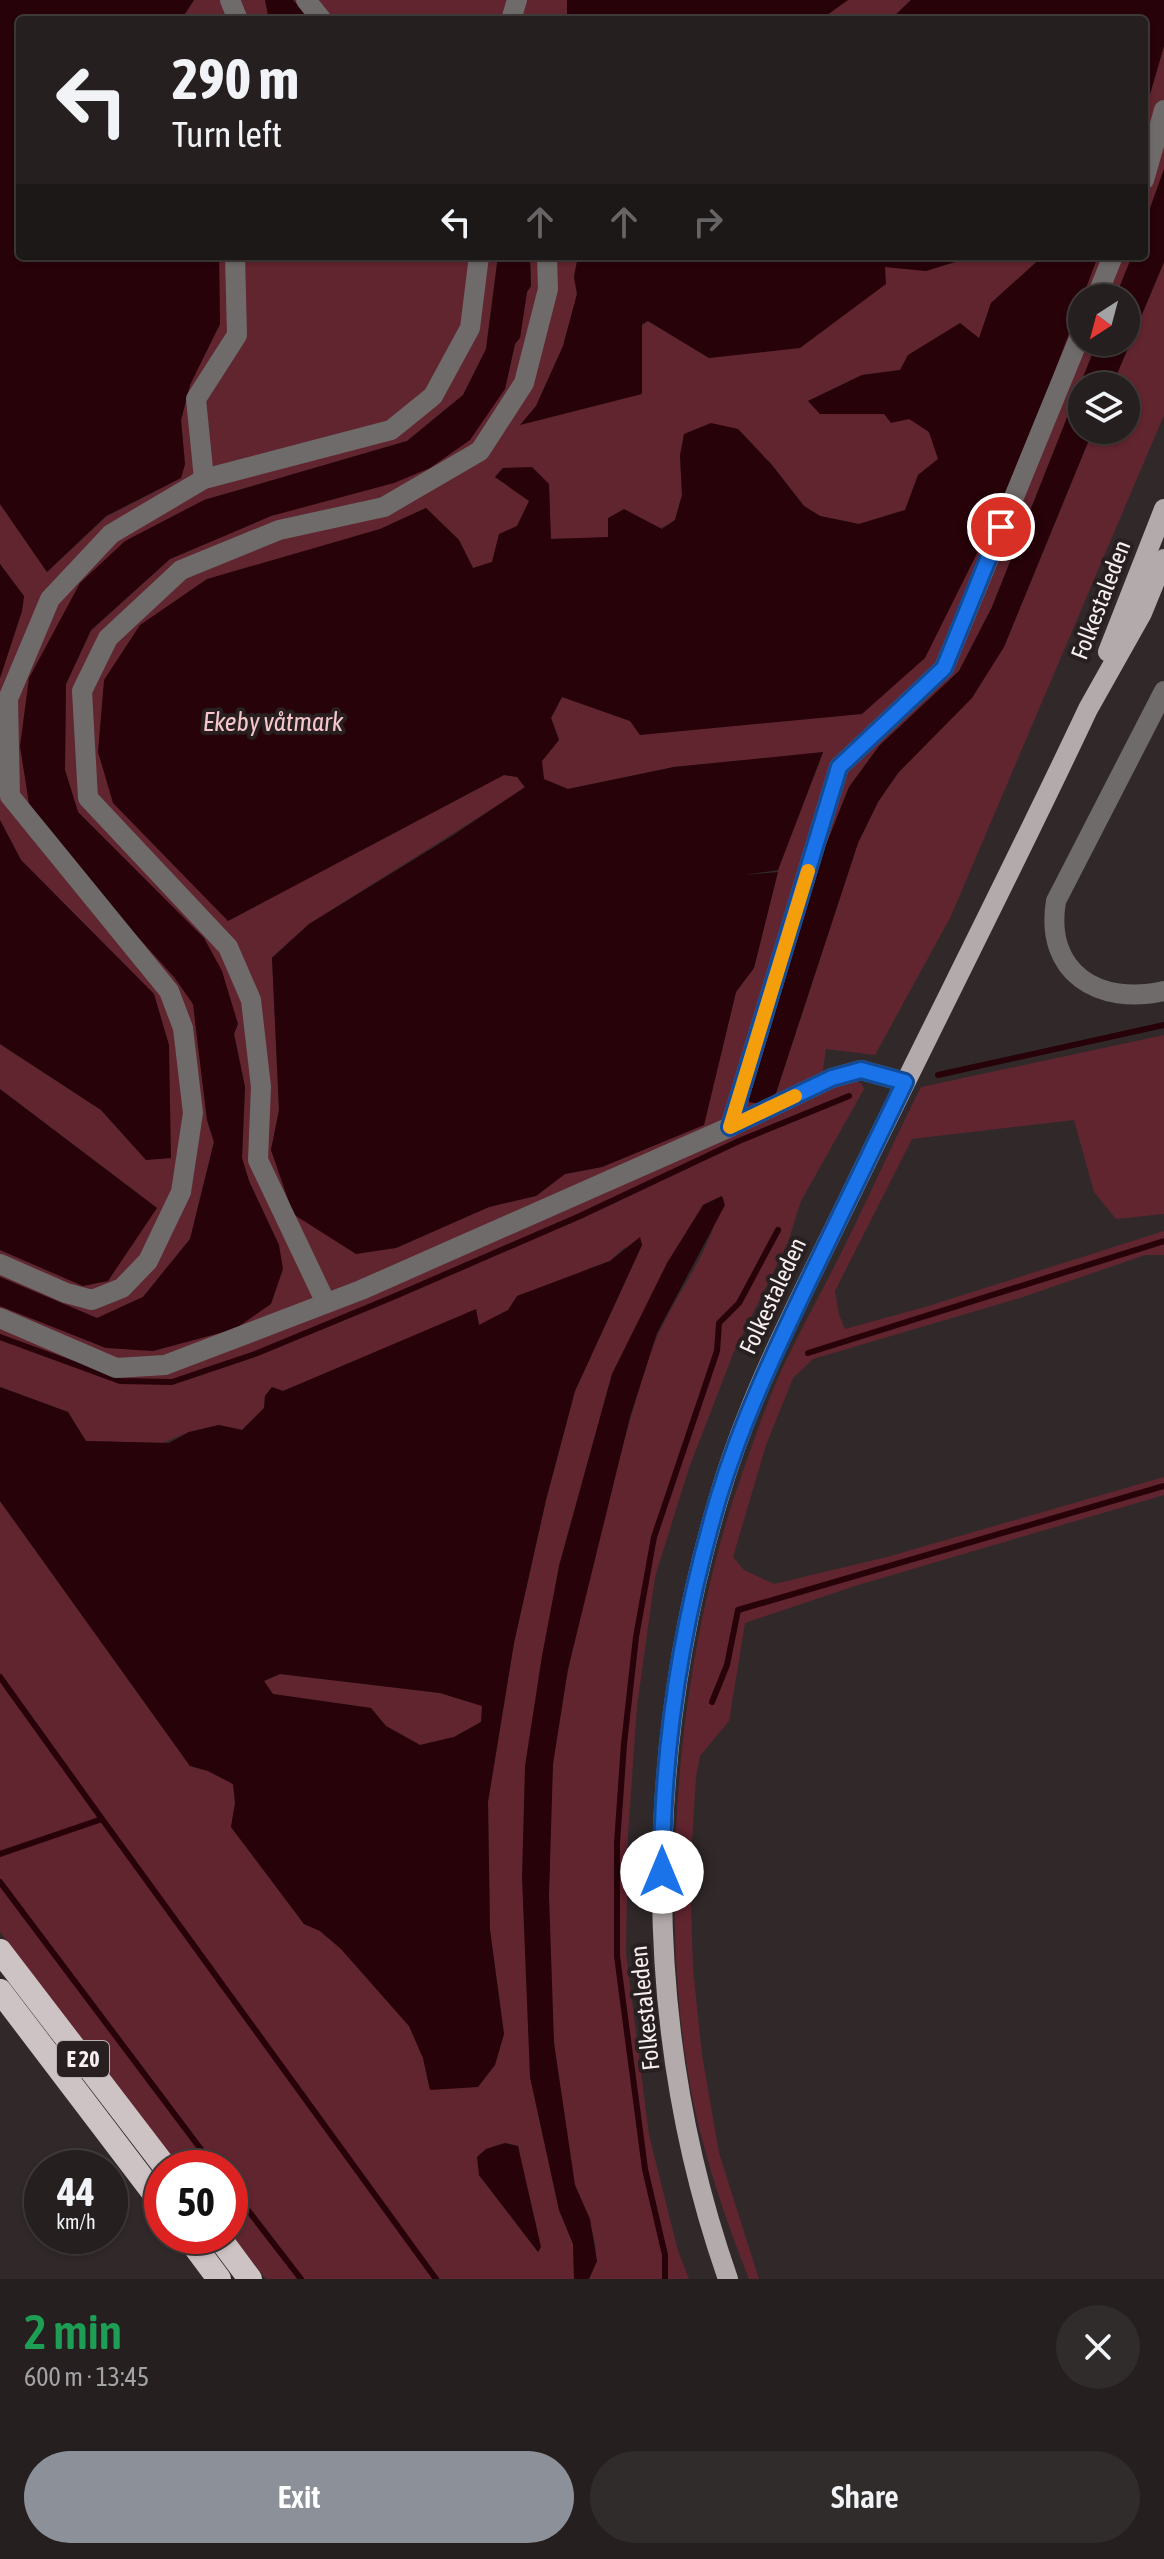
<!DOCTYPE html>
<meta charset="utf-8">
<style>
body{margin:0;font-family:"Asap Condensed",sans-serif;background:#312c2c;color:#f1f3f6;height:100vh;display:flex;flex-direction:column;font-size:30px;white-space:nowrap}
*{box-sizing:border-box;margin:0}
p{font-size:26px;color:#a3a2a4}
.icon{flex:none;width:44px;height:44px;fill:none;stroke:currentColor;stroke-width:2;stroke-linecap:round;stroke-linejoin:round}
.map{position:relative;height:2279px;overflow:hidden}
.details{display:flex;flex-direction:column;background:#251f1f;flex:1}
.details>*{flex:none}
.banner{position:absolute;left:16px;top:16px;width:1132px;height:244px;border-radius:8px;box-shadow:0 2px 6px #0004,0 0 0 2px #423d3d;background:#251f1f;color:#f1f3f6;overflow:hidden}
.needle{width:52px;rotate:216deg}
.buttons{position:absolute;left:1068px;top:284px;display:grid;gap:16px}
.buttons a{display:grid;place-items:center;width:72px;height:72px;border-radius:50%;background:#251f1f;box-shadow:0 2px 6px #0004,0 0 0 2px #423d3d;font-size:40px}
.speed{position:absolute;left:24px;top:2150px;display:flex;gap:16px;font-size:40px;font-weight:700;text-align:center}
.speed>*{display:grid;place-content:center;width:104px;height:104px;border-radius:50%;background:#251f1f;box-shadow:0 2px 6px #0004,0 0 0 2px #423d3d;line-height:1}
.speed small{font-size:20px;font-weight:400}
.speed .limit{border:12px solid #d22;background:#fff;color:#111}
.pin{position:absolute;display:grid;place-items:center;width:68px;height:68px;color:#fff;margin:-34px;border:4px solid #fff;border-radius:50%;box-shadow:0 2px 8px #0007}
.me{position:absolute;width:88px;margin:-44px;rotate:0deg;stroke-linejoin:round;filter:drop-shadow(0 0 6px #0008)}
.turn{display:flex;align-items:center;gap:28px;height:168px;padding:0 24px;font-size:36px}
.turn .icon{width:104px;height:104px;stroke-width:2.5}
.turn b{display:block;font-size:56px;line-height:68px}
.lanes{display:flex;align-items:center;height:76px;padding:0 24px;background:#0003;justify-content:center;gap:40px;direction:ltr}
.lanes .off{opacity:.35}
.round{display:grid;place-items:center;flex:none;width:84px;height:84px;border-radius:42px;background:#312c2c}
.head{display:flex;align-items:center;justify-content:space-between;height:136px;padding:0 24px}
h1{font-size:48px;font-weight:600;line-height:60px;color:#1e9e55}
.action{display:flex;gap:16px;margin-top:auto;padding:16px 24px}
.action a{flex:1;height:92px;border-radius:48px;background:#8c9099;color:#fff;font-size:32px;font-weight:600;line-height:92px;text-align:center}
.action a+a{background:#312c2c;color:#f1f3f6}
.map>svg:first-child{display:block}
</style>
<div class="map">
<svg width="1164" height="2279" viewBox="0 0 1164 2279">
<rect width="100%" height="100%" fill="#312929"/>
<!-- green -->
<g fill="#61252f" fill-rule="evenodd">
<polygon points="194,0 265,0 269,20 181,20"/>
<polygon points="293,0 567,0 567,20 311,20"/>
<polygon points="848,0 911,0 890,20 820,20"/>
<polygon points="1164,46 1164,169 1144,225 1144,115"/>
<polygon points="219,256 498,256 486,349 463,395 407,441 204,500 29,678 73,864 174,977 193,1004 207,1120 214,1142 190,1239 143,1297 97,1318 0,1277 0,1250 83,1286 157,1208 0,1089 0,1044 101,1110 146,1160 154,994 21,860 0,820 0,678 22,611 24,597 0,564 0,504 47,572 106,517 181,478 185,464 181,421 190,384 220,324"/>
<path d="M530,256h48l-4,21 3,17 -14,52 -27,60 -14,18 126,-103 61,37 175,-92 42,5 48,-15h69l-52,47 -12,36 -79,31 -38,5 -54,26 12,13c27,0 94,-7 110,20 4,7 6,17 8,25l-20,16 -13,35 -46,14 -39,-8 -16,-10 -32,-41 -34,-36 -58,26 2,40 -7,25c-30,22 -87,18 -125,19l-1,-55 -46,-16 -8,9 35,24 -13,25 -18,9 -7,27 -19,6 -14,-28 -33,-32 -46,21 -30,9 154,237 13,2 8,11 -216,136 -37,33 7,154 -8,39 125,98 93,-41 47,-11 29,-22 37,-7 102,-42 32,-133 18,-24 24,-98 45,-117 -149,14 -106,22 -24,-9 -3,-19 18,-21 -8,-22 11,-21 69,24 384,-244 67,-178v43h15l-105,265 -33,64 -80,75 -30,41 -29,73 -59,244 15,-11 82,-250 20,-41 20,-29 106,-126 89,-217h33v-44h-14l52,-124v153l-213,501 -76,139 -49,-6 -3,21 38,13 3,6 -63,112 -13,41 -55,112 -44,114 -34,109 -18,129 -9,129 -2,118 23,182 29,116 11,28h-100c19,-36 -7,-63 -15,-97 -19,-92 -26,-195 -25,-289 1,-42 1,-85 4,-127 4,-56 19,-112 31,-166 19,-83 40,-165 66,-245 18,-54 65,-103 71,-159l-18,9 -91,169 -53,192 -29,511 29,133 14,34 1,35h-308l-36,-46v-65h-50l-180,-236v-431l190,265 18,5 25,13 2,19 -4,24 73,97 16,7 21,18 68,77 14,32 7,32 74,-56 -14,-104 -2,-128 26,-159 32,-143 29,-109 67,-146 -18,3 -14,13 -20,7 -111,57 -3,-15 -193,81 -11,-4 -7,9 -1,12 -22,22 -23,-5 -30,7 -27,11 -77,-2 -17,-29 -68,-25v-81l106,42 173,-103 -30,-64 -7,-23 3,-71 -11,-54 -135,-198 -21,-23 -13,-42 1,-86 25,-53 79,-72 101,-43 234,-127 10,-45 5,-7 7,-46 4,-5zM506,2143l12,3 20,106 -59,-77 7,-26z"/>
<polygon points="1098,256 1132,256 1115,298 1082,298"/>
<path d="M1164,1035v179l-48,5 -22,-27 -20,-72 -162,19 -77,152 4,24 6,14 80,-22 239,-76v24h-19l-122,42 -210,62 -20,19 -27,67 -33,112 11,13 30,14 113,-27 277,-80v18l-309,91 -110,37 -16,98 -29,35 -4,21 -6,96 3,96 9,86 17,98 40,126h-10c-22,-56 -42,-114 -55,-173 -39,-193 -18,-447 48,-632 11,-31 22,-63 35,-94 22,-49 50,-97 73,-145 24,-49 46,-99 71,-148z"/>
<polygon points="280,1674 440,1693 483,1706 481,1722 454,1737 420,1745 386,1726 371,1708 272,1694 264,1681"/>
</g>
<!-- water -->
<g fill="#270209" fill-rule="evenodd">
<polygon points="0,0 194,0 181,20 20,20 20,256 219,256 220,324 190,385 181,420 185,464 181,478 106,516 47,572 0,504"/>
<polygon points="265,0 293,0 311,20 269,20"/>
<polygon points="567,0 848,0 820,20 567,20"/>
<polygon points="911,0 1164,0 1164,46 1144,115 1144,20 890,20"/>
<polygon points="1164,169 1164,262 1112,386 1082,386 1082,430 1093,430 1004,647 972,698 898,773 878,802 858,843 776,1093 760,1104 749,1102 748,1088 820,860 849,787 879,746 959,671 992,607 1097,342 1126,342 1126,298 1115,298 1132,256 1144,256 1144,225"/>
<polygon points="498,256 530,256 531,286 527,292 520,338 515,344 505,389 470,440 430,468 394,483 271,516 170,559 91,630 66,684 65,770 78,812 204,938 222,971 238,1024 234,1034 245,1087 242,1158 249,1181 279,1245 283,1269 271,1304 235,1329 153,1351 106,1348 0,1306 0,1277 97,1318 143,1297 190,1239 214,1142 207,1120 193,1004 174,977 72,864 29,804 20,746 29,678 80,583 125,541 204,500 407,441 463,395 486,349"/>
<polygon points="578,256 974,256 926,271 885,267 886,284 800,348 709,358 648,321 642,324 642,394 520,425 536,406 563,346 577,294 574,277"/>
<polygon points="1043,256 1098,256 1015,477 925,658 862,714 640,735 630,721 562,697 551,718 559,740 542,761 544,779 568,789 674,767 823,752 778,870 745,875 778,872 754,968 736,992 704,1125 602,1167 565,1174 536,1196 489,1207 396,1248 356,1254 293,1214 271,1150 279,1110 272,958 309,924 452,836 525,787 517,777 504,775 228,921 113,803 98,752 104,680 140,625 207,579 380,529 426,508 459,540 473,568 492,562 499,534 517,526 529,501 495,477 503,468 532,467 549,484 551,539 608,537 608,518 624,509 662,529 675,520 682,495 680,455 684,434 711,423 738,429 772,465 804,506 820,516 859,524 905,510 918,475 938,459 929,432 909,419 891,423 884,414 820,414 808,401 862,375 900,370 908,355 960,323 979,338 991,303"/>
<polygon points="0,564 24,596 22,611 0,678"/>
<polygon points="0,820 21,860 154,994 169,1045 171,1158 146,1160 101,1110 0,1044"/>
<polygon points="0,1089 157,1208 108,1281 83,1286 0,1250"/>
<polygon points="722,1196 725,1205 657,1333 630,1417 568,1669 553,1764 549,1895 554,2043 575,2185 590,2219 597,2261 589,2279 574,2279 573,2244 559,2210 530,2077 522,1877 525,1766 542,1656 559,1566 612,1374 667,1263 703,1205"/>
<path d="M640,1237l2,8 -67,146 -29,109 -32,143 -26,159 2,128 14,104 -9,31 -17,22 -48,3 -7,-32 -14,-32 -68,-77 -21,-18 -16,-7 -73,-97 4,-24 -2,-19 -25,-13 -18,-5 -190,-265v-114l68,25 18,29 83,2 20,-11 30,-7 23,5 22,-22 1,-12 7,-9 11,4 193,-82 3,16 29,-15 9,-14 93,-35zM280,1674l160,19 42,13 -1,16 -27,15 -34,8 -34,-19 -15,-18 -98,-14 -9,-13z"/>
<polygon points="505,2143 518,2146 541,2247 538,2252 479,2175 477,2157 486,2149"/>
</g>
<g fill="none" stroke-linecap="round" stroke-linejoin="round">
<!-- stream -->
<g stroke="#270209" stroke-width="6">
<polyline points="938,1075 1164,1025"/>
<polyline points="0,1337 120,1381 172,1382 255,1354 393,1297 580,1216 739,1141 849,1096"/>
<polyline points="808,1353 1164,1241"/>
<polyline points="0,1677 102,1819"/>
<polyline points="712,1702 727,1665 738,1610 1164,1486"/>
<polyline points="0,1854 102,1819 436,2279"/>
<polyline points="0,1882 215,2168"/>
<polyline points="230,2187 301,2279"/>
<polyline points="665,2279 665,2255 645,2169 617,1956 617,1843 624,1744 636,1637 654,1537 717,1351 719,1323 739,1303 778,1230"/>
</g>
<!-- minor -->
<g stroke="#6f6b6b" stroke-width="20">
<polyline points="230,0 238,20"/>
<polyline points="306,0 322,20"/>
<polyline points="511,20 517,0"/>
<polyline points="1144,180 1164,110"/>
<polyline points="1096,298 1113,256"/>
<polyline points="204,479 196,399 237,335 235,256"/>
<path d="M1164,691l-108,210c-12,72 43,105 108,90"/>
<polyline points="730,1127 839,767 944,668 1082,331"/>
<polyline points="0,1264 66,1293 92,1300 122,1288 148,1261 181,1192 193,1113 183,1028 169,991 10,796 8,699 50,599 111,534 204,479 391,430 433,396 470,328 479,256"/>
<polyline points="326,1303 258,1160 261,1087 251,1000 228,947 88,798 82,691 108,638 181,570 279,530 384,507 480,451 524,383 548,289 547,256"/>
<polyline points="0,1318 116,1368 165,1365 361,1290 730,1127 832,1078 861,1070 905,1082"/>
</g>
<!-- major -->
<g stroke="#b3aaab" stroke-width="20">
<polyline points="1108,652 1164,509"/>
<path d="M728,2279c-88,-251 -85,-528 -9,-782 31,-105 83,-202 130,-299 79,-164 162,-325 239,-489l54,-96 22,-54"/>
</g>
<!-- highway -->
<g stroke="#cec3c4" stroke-width="24">
<polyline points="0,1951 166,2168"/>
<polyline points="0,1991 162,2204"/>
<polyline points="187,2236 219,2279"/>
<polyline points="218,2236 250,2279"/>
</g>
</g>
<g fill="none" stroke-linecap="round" stroke-linejoin="round">
<!-- route casing -->
<g stroke="#114b97" stroke-width="20">
<path id="route" d="M662,1872c0,-127 21,-255 57,-376 23,-76 57,-147 91,-218 32,-65 63,-131 95,-196l-44,-12 -29,8 -102,49 109,-360 105,-99 57,-141"/>
</g>
<!-- route -->
<use href="#route" stroke="#1a73e8" stroke-width="14"/>
<!-- slow -->
<polyline stroke="#f59e0b" stroke-width="14" points="795,1096 730,1127 808,871"/>
</g>
<g text-anchor="middle" stroke-width="8" stroke-linejoin="round" paint-order="stroke">
<!-- shield labels -->
<rect fill="#271f20" stroke="#b7b1b2" stroke-width="2" x="57" y="2041" width="52" height="36" rx="6"/>
<g font-size="22" font-weight="bold" fill="#f5eff0">
<text x="83" y="2067">E 20</text>
</g>
<!-- street labels -->
<g font-size="24" fill="#f5eff0" stroke="#271f20">
<text transform="translate(1101 600) rotate(-69)" y="8">Folkestaleden</text>
<text transform="translate(773 1296) rotate(-65)" y="8">Folkestaleden</text>
<text transform="translate(645 2008) rotate(-96)" y="8">Folkestaleden</text>
</g>
<!-- water labels -->
<g font-size="26" font-style="italic" fill="#f7c6cb" stroke="#271f20">
<text x="273" y="731">Ekeby våtmark</text>
</g>
</g>
</svg>
<div class="buttons">
<a><svg class="needle" viewBox="-14 -14 28 28"><path d="M0-13l5 13h-10z" fill="#e53935"/><path d="M0 13l5-13h-10z" fill="#a3a2a4"/></svg></a>
<a><svg class="icon" aria-label="layers" viewBox="0 0 24 24"><path d="M12 4l9 5-9 5-9-5zM3 14l9 5 9-5"/></svg></a>
</div>
<div class="speed"><div>44<small>km/h</small></div><div class="limit">50</div></div>
<div class="pin" style="left:1001px;top:527px;background:#d93025"><svg class="icon" aria-label="arrive" viewBox="0 0 24 24"><path d="M6 21V4h12l-3 4 3 4H6"/></svg></div>
<svg class="me" style="left:662px;top:1872px" viewBox="-20 -20 40 40"><circle r="19" fill="#fff"/><path d="M0-13L10 11 0 6-10 11z" fill="#1a73e8"/></svg>
<div class="banner">
<div class="turn"><svg class="icon" aria-label="left" viewBox="0 0 24 24"><path d="M17 20v-9H6M10 6l-5 5 5 5"/></svg><div><b>290 m</b>Turn left</div></div>
<div class="lanes"><svg class="icon" aria-label="left" viewBox="0 0 24 24"><path d="M17 20v-9H6M10 6l-5 5 5 5"/></svg><svg class="icon off" aria-label="ahead" viewBox="0 0 24 24"><path d="M12 20V5M6 11l6-6 6 6"/></svg><svg class="icon off" aria-label="ahead" viewBox="0 0 24 24"><path d="M12 20V5M6 11l6-6 6 6"/></svg><svg class="icon off" aria-label="right" viewBox="0 0 24 24"><path d="M7 20v-9h11M14 6l5 5-5 5"/></svg></div>
</div>
</div>
<section class="details">
<div class="head"><div><h1>2 min</h1><p>600 m · 13:45</p></div><a class="round"><svg class="icon" aria-label="close" viewBox="0 0 24 24"><path d="M6 6l12 12M18 6L6 18"/></svg></a></div>
<div class="action"><a>Exit</a><a>Share</a></div>
</section>
